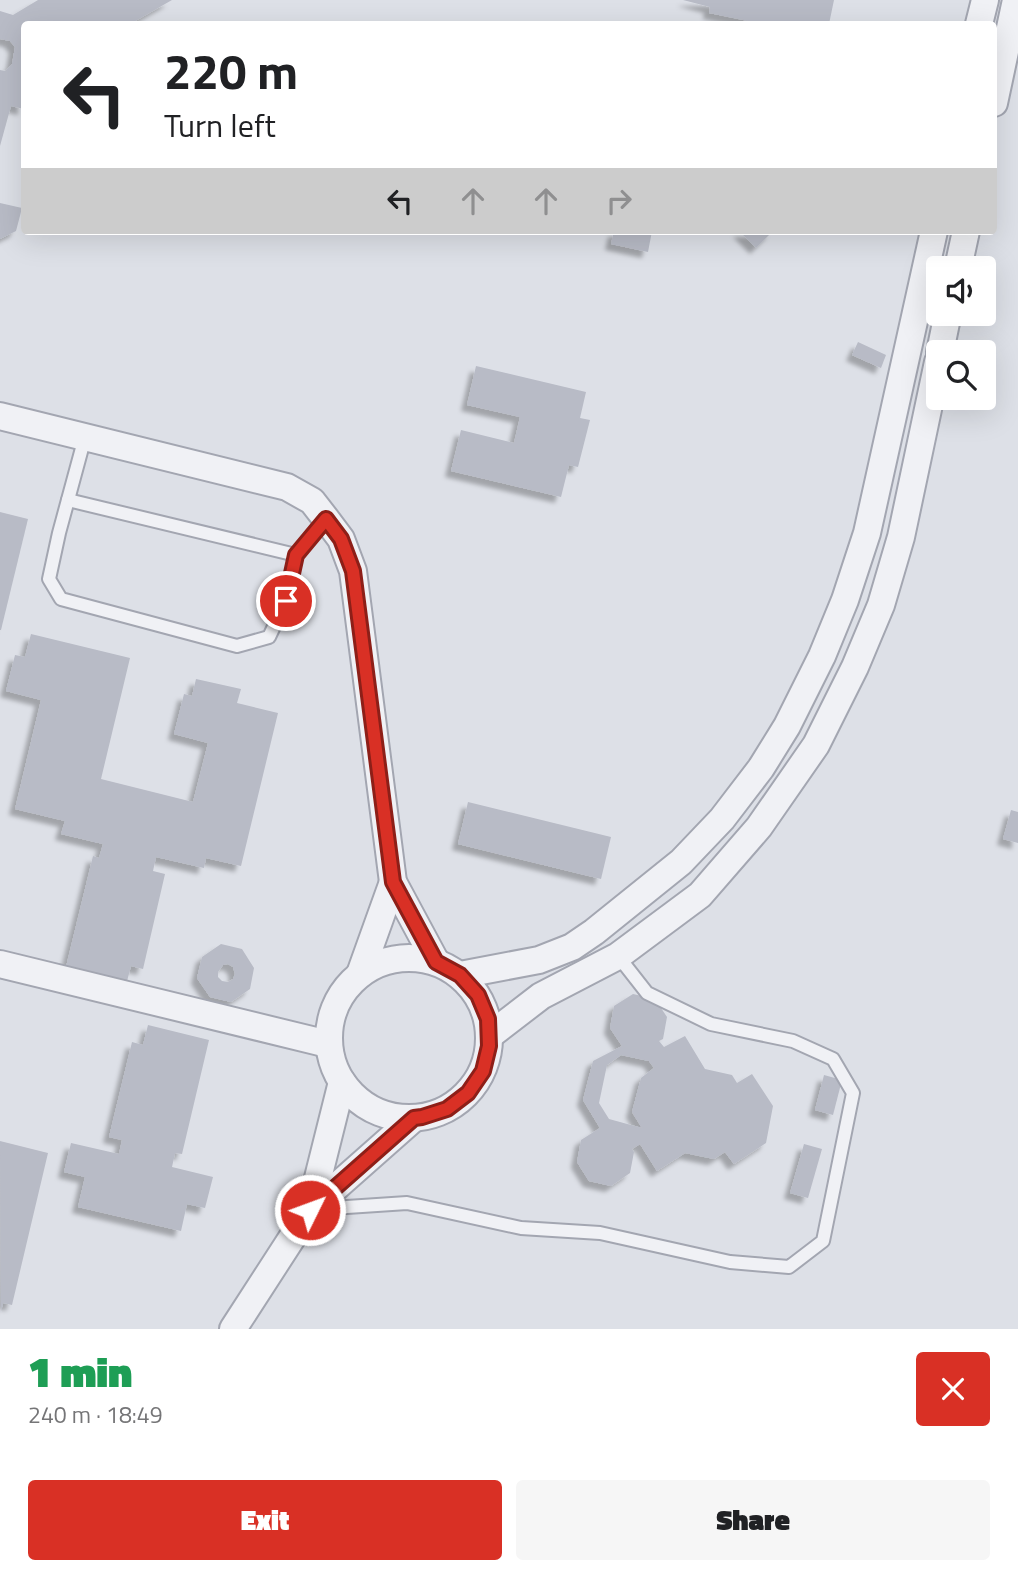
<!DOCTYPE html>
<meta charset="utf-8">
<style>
body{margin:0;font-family:"Titillium Web",sans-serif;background:#f6f6f6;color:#202124;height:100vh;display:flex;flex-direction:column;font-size:26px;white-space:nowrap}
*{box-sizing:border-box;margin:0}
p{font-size:23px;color:#757577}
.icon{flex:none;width:38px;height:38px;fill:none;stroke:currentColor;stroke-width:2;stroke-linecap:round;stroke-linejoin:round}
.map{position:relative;height:1329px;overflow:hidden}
.drawer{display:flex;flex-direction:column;background:#fff;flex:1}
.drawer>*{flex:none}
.guide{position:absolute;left:21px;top:21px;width:976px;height:214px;border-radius:7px;box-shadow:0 7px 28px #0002;background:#fff;color:#202124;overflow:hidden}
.controls{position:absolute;left:926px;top:256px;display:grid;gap:14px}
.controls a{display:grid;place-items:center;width:70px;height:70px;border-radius:7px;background:#fff;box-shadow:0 7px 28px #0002;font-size:35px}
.pin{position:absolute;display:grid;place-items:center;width:60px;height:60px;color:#fff;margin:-30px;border:4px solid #fff;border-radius:50%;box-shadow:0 2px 7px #0007}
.me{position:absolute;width:77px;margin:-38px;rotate:48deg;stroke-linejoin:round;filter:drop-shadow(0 0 5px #0008)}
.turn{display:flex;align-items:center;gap:24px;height:147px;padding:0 28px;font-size:32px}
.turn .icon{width:91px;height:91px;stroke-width:2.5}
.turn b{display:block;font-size:49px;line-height:60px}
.lanes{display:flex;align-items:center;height:66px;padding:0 28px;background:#0003;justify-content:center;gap:35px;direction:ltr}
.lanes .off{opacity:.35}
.round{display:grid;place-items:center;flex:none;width:74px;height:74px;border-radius:7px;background:#f6f6f6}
.overview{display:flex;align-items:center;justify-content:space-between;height:119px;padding:0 28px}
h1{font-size:42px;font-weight:800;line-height:52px;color:#1e9e55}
.action{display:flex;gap:14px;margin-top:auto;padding:14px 28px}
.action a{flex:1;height:80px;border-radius:7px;background:#d93025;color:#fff;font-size:28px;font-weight:800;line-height:80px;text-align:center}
.action a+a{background:#f6f6f6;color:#202124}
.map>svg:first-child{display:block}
</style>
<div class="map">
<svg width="1018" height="1329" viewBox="0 0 1018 1329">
<defs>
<filter id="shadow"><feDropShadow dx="-6" dy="6" stdDeviation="2" flood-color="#0004"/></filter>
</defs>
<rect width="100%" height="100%" fill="#dde0e7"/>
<!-- building -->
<g fill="#b8bbc6" fill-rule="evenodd" filter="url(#shadow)">
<polygon points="38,0 172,0 130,24 24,24 24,109 11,106 0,146 0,70 5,71 12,64 15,47 10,41 0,39 0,11 13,15"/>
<polygon points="683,0 834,0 829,24 763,24 709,13 710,7"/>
<polygon points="0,203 22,208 16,231 0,239"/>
<polygon points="614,231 652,231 648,252 611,244"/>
<polygon points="739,231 773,231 756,248"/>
<polygon points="858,342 886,355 881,368 852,355"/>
<polygon points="476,366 586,392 580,418 590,420 578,467 569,465 561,497 451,471 461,430 514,443 520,417 467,405"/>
<polygon points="0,512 28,519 1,630 0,630"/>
<polygon points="31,634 130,658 101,779 193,802 208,743 174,734 184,694 192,696 196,679 241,689 237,703 278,713 241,866 206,858 204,868 156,857 153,871 165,874 143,969 131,966 126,985 65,971 93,856 99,858 103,844 61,834 65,821 15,809 41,700 6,691 15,655 25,657"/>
<polygon points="468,802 611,837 601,879 458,844"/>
<polygon points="1011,810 1018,812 1018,843 1003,839"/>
<path d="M221,944l21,5 12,19 -4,21 -19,13 -21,-5 -13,-19 5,-21zM228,964l5,3 2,7 -2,5 -5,3 -6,-1 -4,-4v-5l5,-7z"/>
<path d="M633,994l22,5 12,18 -4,22 -4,2 5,6 21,-11 20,33 27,6 5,8 15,-9 21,32 -7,37 -32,21 -9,-12 -11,7 -29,-6 -28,18 -17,-27 -8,5 2,3 -4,21 -19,13 -22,-5 -12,-19 4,-22 19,-12 -17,-28 10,-39 29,-15 -12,-18 4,-22zM621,1055l28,6 5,7 -13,10 -9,34 10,16 -33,-9 -10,-16 8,-38z"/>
<polygon points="148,1025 209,1040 182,1154 175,1153 172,1167 213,1177 205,1208 187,1204 181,1231 78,1207 85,1177 64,1172 71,1143 119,1154 122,1140 109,1137 132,1042 143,1045"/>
<polygon points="824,1075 842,1080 833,1115 815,1110"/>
<polygon points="0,1141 48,1153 12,1305 3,1303 1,1312"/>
<polygon points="804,1144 822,1149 808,1198 790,1193"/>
</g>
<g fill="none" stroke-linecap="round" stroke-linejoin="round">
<!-- service casing -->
<g stroke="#a3a6b1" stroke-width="16">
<g id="service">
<polyline points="85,437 59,533 49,579 61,599 237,646 269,637 286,601 296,555 326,519"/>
<polyline points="68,500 296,555"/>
<polyline points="317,1209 407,1203 521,1228 600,1233 730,1262 789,1267 823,1241 853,1093 833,1059 793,1041 711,1024 647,993 618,956"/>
</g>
</g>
<!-- minor casing -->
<g stroke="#a3a6b1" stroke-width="30">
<g id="minor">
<polyline points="979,24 985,0"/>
<polyline points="994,103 1016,0"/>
<polyline points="958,268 966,231"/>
<polyline points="940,352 948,313"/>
<polyline points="0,416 287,487 312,501 326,519 341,539 353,571 393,882 436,962"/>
<circle cx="409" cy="1038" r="80"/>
<polyline points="0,964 328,1044"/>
<polyline points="360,974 393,882"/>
<polyline points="460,975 539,960 572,947 594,932 681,862 722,819 761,768 787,726 822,656 845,600 867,533 934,231"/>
<polyline points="489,1036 541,996 618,956 700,895 759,827 816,745 855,667 881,605 901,537 938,362"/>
<polyline points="310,1210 342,1082"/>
<polyline points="233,1329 310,1210 414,1118"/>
</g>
</g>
<!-- service -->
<use href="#service" stroke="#f0f1f5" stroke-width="12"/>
<!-- minor -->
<use href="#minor" stroke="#f0f1f5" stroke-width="26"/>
</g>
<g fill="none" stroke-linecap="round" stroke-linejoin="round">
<!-- route casing -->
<g stroke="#8d1f18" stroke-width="18">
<polyline id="route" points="286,601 296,555 326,519 341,539 353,571 393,882 436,962 460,975 478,995 488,1019 489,1046 483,1071 468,1093 447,1109 422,1117 414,1118 310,1210"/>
</g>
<!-- route -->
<use href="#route" stroke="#d93025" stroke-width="12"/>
</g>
</svg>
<div class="controls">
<a><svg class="icon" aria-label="sound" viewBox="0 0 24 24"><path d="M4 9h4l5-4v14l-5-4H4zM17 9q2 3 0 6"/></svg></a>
<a><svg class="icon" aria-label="search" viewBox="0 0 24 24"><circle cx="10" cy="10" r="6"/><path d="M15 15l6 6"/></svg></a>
</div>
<div class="pin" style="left:286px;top:601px;background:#d93025"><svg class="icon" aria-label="arrive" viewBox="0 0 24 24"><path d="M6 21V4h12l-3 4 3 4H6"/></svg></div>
<svg class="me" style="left:310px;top:1210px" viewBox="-20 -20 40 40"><circle r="17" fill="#d93025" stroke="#fff" stroke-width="3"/><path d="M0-11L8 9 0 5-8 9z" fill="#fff"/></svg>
<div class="guide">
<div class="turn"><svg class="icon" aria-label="left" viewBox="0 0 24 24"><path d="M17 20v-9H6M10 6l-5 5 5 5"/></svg><div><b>220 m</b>Turn left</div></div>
<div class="lanes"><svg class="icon" aria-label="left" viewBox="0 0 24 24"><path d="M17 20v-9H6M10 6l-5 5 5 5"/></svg><svg class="icon off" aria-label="ahead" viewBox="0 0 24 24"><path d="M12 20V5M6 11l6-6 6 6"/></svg><svg class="icon off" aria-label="ahead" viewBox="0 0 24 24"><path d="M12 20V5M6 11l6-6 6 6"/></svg><svg class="icon off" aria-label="right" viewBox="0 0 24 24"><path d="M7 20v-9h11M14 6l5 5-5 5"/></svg></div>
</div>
</div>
<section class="drawer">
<div class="overview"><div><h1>1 min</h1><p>240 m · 18:49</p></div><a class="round" style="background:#d93025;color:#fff"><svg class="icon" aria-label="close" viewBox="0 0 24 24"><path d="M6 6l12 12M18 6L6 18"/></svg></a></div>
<div class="action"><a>Exit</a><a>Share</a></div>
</section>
